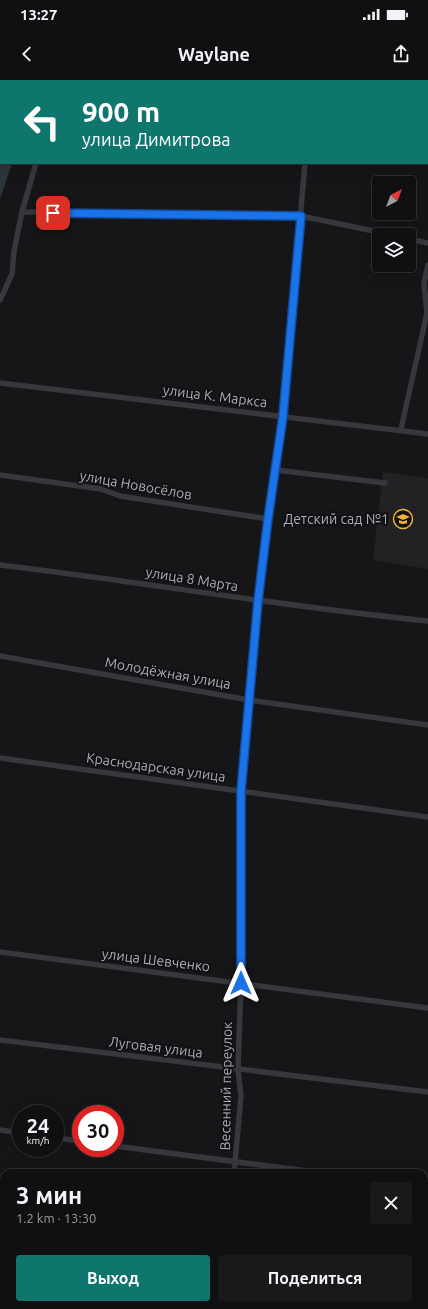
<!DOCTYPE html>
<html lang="ru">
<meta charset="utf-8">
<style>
body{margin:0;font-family:Ubuntu,sans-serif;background:#19191b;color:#f1f3f6;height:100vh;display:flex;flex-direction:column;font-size:15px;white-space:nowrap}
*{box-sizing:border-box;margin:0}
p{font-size:13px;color:#9c9d9f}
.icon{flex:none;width:22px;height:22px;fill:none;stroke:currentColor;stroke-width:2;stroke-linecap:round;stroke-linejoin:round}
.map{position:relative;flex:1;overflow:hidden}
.drawer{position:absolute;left:0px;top:1089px;width:428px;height:140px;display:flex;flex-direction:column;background:#101012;border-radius:12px 12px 0 0;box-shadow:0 4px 16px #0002,0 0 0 1px #303032}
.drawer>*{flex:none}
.top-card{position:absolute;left:0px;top:0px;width:428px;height:84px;box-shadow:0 4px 16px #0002,0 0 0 1px #303032;background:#0f766e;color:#fff;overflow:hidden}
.needle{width:26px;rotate:42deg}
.controls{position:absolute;left:372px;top:96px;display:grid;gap:8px}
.controls a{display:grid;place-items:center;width:44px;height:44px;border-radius:4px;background:#101012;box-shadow:0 4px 16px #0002,0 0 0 1px #303032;font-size:20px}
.speed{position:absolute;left:12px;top:1025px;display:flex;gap:8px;font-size:20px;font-weight:700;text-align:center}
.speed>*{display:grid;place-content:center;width:52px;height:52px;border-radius:50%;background:#101012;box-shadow:0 4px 16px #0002,0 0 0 1px #303032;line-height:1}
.speed small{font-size:10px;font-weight:400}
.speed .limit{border:6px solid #d22;background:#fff;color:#111}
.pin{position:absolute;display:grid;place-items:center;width:34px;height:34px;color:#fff;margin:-17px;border-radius:8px;box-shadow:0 2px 6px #0006}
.me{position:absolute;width:44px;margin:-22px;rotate:0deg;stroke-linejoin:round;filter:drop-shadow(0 0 3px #0008)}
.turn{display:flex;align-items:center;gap:14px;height:84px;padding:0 16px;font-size:18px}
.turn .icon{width:52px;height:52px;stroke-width:2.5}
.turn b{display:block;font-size:28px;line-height:34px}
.round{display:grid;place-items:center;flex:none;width:42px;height:42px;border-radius:4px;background:#19191b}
.overview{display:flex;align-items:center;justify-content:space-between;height:68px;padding:0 16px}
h1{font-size:24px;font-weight:700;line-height:30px}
.button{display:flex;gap:8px;margin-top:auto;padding:8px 16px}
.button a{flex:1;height:46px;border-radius:4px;background:#0f766e;color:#fff;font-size:16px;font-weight:700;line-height:46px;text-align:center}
.button a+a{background:#19191b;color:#f1f3f6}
.status{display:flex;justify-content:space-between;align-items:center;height:28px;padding:0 20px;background:#101012;direction:ltr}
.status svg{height:11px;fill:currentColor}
header{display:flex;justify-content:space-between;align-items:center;height:52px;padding:0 16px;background:#101012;font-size:18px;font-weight:700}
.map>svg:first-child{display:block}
</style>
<div class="status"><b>13:27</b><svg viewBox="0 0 49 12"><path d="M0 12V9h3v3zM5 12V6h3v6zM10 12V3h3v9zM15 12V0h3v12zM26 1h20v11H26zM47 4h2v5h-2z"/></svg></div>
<header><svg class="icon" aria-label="back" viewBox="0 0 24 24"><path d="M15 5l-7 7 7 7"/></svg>Waylane<svg class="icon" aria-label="share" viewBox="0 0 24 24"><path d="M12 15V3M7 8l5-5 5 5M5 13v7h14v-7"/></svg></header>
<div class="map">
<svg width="428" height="1229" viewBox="0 0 428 1229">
<rect width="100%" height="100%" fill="#161618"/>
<!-- built -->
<g fill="#222225">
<polygon points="383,392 428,398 428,489 373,480"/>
<polygon points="73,1225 140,1225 139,1229 72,1229"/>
</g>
<!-- green -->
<polygon fill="#1c231d" points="202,1225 266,1225 295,1229 201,1229"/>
<!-- water -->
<polygon fill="#2c353c" points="0,0 34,0 1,1 1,83 12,83 0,119"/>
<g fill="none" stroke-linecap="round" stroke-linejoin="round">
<!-- minor -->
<g stroke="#37383d" stroke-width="5.5">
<polyline points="284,0 286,1"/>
<polyline points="60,1 60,0"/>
<polyline points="321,1 321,0"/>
<polyline points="427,66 428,66"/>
<polyline points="22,132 301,136 393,155"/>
<polyline points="409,159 428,163"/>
<polyline points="0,220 12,194 14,171 22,132 36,83"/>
<polyline points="0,303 428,354"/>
<polyline points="401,349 427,233 424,203 428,185"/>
<polyline points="276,390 385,403"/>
<polyline points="0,395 101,409 120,416 268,439"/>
<path d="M0,485c143,17 285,42 428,56"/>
<polyline points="0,576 249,620 428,645"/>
<polyline points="0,678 428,737"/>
<polyline points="0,872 428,928"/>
<polyline points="0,960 428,1012"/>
<polyline points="0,1050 21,1053"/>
<polyline points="55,1058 81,1061"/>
<polyline points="115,1066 322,1093"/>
<polyline points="234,1093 241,1016 238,989 241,903 241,711 258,521 268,439 283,336 305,83"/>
<polyline points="424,1106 428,1107"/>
<polyline points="198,1229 199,1225"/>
</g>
<!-- major -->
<g stroke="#53555c" stroke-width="7">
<polyline points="0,1175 4,1176"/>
<polyline points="364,1225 392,1229"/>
</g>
</g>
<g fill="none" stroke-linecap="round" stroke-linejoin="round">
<!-- route casing -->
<g stroke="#114b97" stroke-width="10">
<polyline id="route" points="53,133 301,136 283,336 268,439 258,521 241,711 241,903"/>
</g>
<!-- route -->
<use href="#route" stroke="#1a73e8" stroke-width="7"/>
</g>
<!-- icons -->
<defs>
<g id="school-ring" transform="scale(1)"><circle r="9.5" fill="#111113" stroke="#f2b134" stroke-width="1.5"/><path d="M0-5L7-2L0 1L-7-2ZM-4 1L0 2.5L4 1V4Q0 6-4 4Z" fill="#f2b134"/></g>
</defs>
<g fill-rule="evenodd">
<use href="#school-ring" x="403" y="439"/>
</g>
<g text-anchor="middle" stroke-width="4" stroke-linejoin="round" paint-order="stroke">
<!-- street labels -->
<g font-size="14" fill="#a8adb8" stroke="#111113">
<text transform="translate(215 316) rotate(7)" y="5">улица К. Маркса</text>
<text transform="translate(136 405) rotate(10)" y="5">улица Новосёлов</text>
<text transform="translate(192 499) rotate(9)" y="5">улица 8 Марта</text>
<text transform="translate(168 593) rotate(10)" y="5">Молодёжная улица</text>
<text transform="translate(156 687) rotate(8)" y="5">Краснодарская улица</text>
<text transform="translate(156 880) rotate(7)" y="5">улица Шевченко</text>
<text transform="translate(156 967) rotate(7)" y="5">Луговая улица</text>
<text transform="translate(226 1006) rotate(-89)" y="5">Весенний переулок</text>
</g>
<!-- poi labels -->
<g font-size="14" fill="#a8adb8" stroke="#111113" text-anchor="end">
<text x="389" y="444">Детский сад №1</text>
</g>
</g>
</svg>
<div class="controls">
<a><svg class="needle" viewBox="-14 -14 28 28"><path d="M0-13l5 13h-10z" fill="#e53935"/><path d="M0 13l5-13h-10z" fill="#9c9d9f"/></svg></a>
<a><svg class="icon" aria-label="layers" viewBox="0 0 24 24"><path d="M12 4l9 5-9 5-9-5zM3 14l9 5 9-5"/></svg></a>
</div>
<div class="speed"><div>24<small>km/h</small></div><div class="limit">30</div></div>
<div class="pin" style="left:53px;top:133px;background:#d93025"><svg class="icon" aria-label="arrive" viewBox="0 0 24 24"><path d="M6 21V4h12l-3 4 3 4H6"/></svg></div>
<svg class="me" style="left:241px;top:903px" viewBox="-20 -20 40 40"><path d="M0-17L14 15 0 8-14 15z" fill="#1a73e8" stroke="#fff" stroke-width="4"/></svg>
<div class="top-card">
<div class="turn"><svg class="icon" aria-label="left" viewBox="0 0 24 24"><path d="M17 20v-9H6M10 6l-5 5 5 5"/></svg><div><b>900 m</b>улица Димитрова</div></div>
</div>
<section class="drawer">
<div class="overview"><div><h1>3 мин</h1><p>1.2 km · 13:30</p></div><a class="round"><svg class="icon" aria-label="close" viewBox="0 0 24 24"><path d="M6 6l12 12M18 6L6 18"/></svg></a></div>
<div class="button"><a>Выход</a><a>Поделиться</a></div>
</section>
</div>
